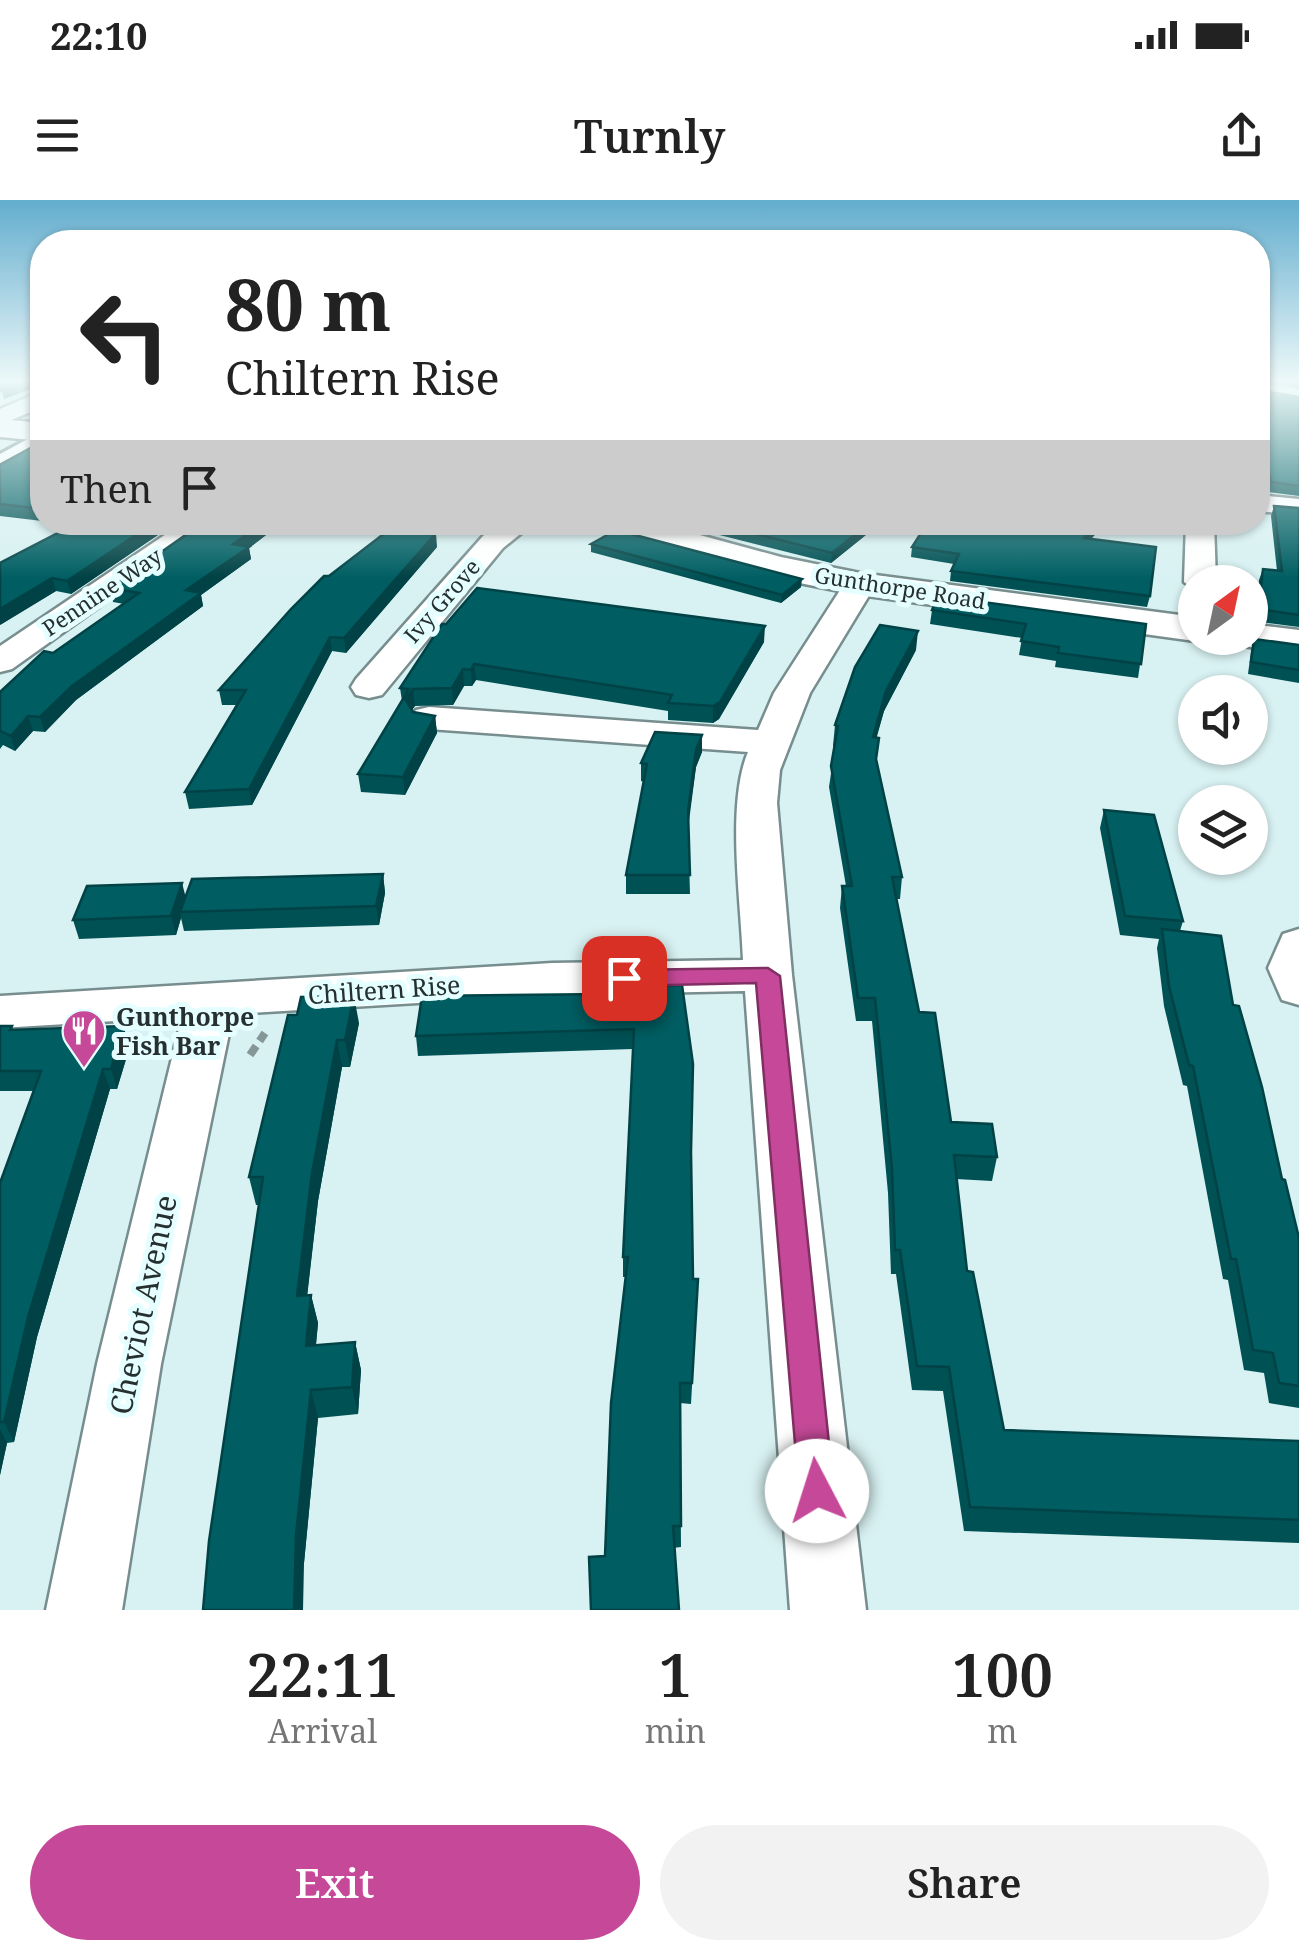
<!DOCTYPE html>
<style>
body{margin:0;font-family:"Noto Serif",serif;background:#f2f2f2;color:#222;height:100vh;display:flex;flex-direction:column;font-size:38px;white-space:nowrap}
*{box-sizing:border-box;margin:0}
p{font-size:32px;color:#767676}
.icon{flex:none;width:55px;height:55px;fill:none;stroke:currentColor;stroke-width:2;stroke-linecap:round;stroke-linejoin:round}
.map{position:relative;height:1410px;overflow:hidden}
.sheet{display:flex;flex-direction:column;background:#fff;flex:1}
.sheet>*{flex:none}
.banner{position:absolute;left:30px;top:30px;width:1240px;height:305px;border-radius:40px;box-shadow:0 2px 8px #0004;background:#fff;color:#222;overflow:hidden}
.needle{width:65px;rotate:33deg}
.tools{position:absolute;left:1178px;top:365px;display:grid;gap:20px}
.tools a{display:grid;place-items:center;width:90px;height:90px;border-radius:50%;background:#fff;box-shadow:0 2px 8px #0004;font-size:50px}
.pin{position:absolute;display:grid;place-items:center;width:85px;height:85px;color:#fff;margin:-42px;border-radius:20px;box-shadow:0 5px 15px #0006}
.me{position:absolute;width:110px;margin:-55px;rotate:355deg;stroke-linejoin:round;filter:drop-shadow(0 0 8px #0008)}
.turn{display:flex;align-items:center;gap:35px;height:210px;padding:0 30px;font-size:45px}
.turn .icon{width:130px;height:130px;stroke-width:2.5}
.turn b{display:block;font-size:70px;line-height:85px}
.then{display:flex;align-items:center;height:95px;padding:0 30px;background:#0003;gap:20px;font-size:38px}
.eta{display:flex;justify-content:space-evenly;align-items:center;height:170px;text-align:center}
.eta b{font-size:60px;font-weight:600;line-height:70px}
.cta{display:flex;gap:20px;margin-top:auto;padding:20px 30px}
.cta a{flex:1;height:115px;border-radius:60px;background:#c54998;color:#fff;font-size:40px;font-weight:600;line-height:115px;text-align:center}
.cta a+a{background:#f2f2f2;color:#222}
.status{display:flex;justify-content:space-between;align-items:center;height:70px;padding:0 50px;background:#fff;direction:ltr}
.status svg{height:28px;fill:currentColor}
header{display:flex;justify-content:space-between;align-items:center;height:130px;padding:0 30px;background:#fff;font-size:45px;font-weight:600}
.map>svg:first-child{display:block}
</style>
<div class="status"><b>22:10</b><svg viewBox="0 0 49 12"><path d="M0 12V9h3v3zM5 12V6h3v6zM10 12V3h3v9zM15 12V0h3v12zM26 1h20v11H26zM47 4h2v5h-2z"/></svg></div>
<header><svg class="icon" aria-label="menu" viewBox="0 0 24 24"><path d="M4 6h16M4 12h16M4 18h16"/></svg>Turnly<svg class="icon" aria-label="share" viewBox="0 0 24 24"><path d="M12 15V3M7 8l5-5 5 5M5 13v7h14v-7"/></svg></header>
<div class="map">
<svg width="1299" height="1410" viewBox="0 0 1299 1410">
<rect width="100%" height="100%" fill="#d8f1f2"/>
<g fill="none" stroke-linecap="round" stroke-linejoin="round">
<!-- stream -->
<polygon fill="#3ca3a8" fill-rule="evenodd" points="42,218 42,222 25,225 22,223"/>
<!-- service casing -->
<g stroke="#778d8e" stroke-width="6">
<polygon id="service" points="37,234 42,234 42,241 0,263 0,254"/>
</g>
<!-- minor casing -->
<g stroke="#778d8e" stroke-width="5">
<g id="minor">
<polygon points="1258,183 1299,189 1299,203 1258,197"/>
<polygon points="42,191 42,207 0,225 0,209"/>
<polygon points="1258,295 1299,299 1299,315 1258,311"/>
<polygon points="184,322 218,322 12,469 0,472 0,446"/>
<polygon points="501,322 535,322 503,348 382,495 369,498 356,495 351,487 356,479 483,336"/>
<polygon points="1186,322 1214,322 1216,382 1195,382 1195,390 1184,382"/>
<path d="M860,375l11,2 5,7 -66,109 -30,77 -3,33 15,172 74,635h-76l-45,-619 -193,4 -319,19 -72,350 -39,246h-76l51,-246 85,-347 -182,11v-32l552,-33 191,-3c-2,-58 -17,-156 5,-208l-319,-23 -13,-3 -6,-8 6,-8 13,-3 329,23 16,-37 70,-109 5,-7z"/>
<polygon points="1299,729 1299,805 1282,800 1268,768 1283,734"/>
</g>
</g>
<!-- tertiary casing -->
<g stroke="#778d8e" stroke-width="5">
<g id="tertiary">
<polygon points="0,219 42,223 42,241 0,237"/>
<polygon points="593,322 652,322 781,357 860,373 1195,417 1195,438 1209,438 1195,441 860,395 764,376 598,329"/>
<polygon points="1250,424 1299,430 1299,454 1236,445 1231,438 1250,438"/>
</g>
</g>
<!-- path -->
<polyline stroke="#869798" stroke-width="8" stroke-dasharray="11 6" stroke-linecap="butt" points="250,855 265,833"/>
<!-- service -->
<use href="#service" fill="#fff" fill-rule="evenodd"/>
<!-- minor -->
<use href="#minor" fill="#fff" fill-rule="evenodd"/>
<!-- tertiary -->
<use href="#tertiary" fill="#fff" fill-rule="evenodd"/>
</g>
<!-- wall -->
<g fill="#005154">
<polygon points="1264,180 1299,180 1299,188"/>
<polygon points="1258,190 1299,197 1299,296 1268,292 1261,255 1258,255"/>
<polygon points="42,247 42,321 0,316 0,265"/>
<polygon points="1274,306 1299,308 1299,427 1254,421 1259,380 1263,369 1277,371 1271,316"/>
<polygon points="59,322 177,322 71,394 56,391 0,425 76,324"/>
<polygon points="204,322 283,322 249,348 251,359 201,395 203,406 76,500 45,532 33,531 15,551 3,545 0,549 0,492 124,404 113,402 110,388"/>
<polygon points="668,322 882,322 831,363"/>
<polygon points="928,322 1107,322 1091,339 1150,396 1147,407 950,381 951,371 954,364 911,357 912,347"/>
<polygon points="591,344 801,387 781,403 591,352"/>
<polygon points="437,347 346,453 332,451 252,605 189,609 185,592 237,505 222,505 219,490 329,376"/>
<polygon points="932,410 1146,424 1138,478 1055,467 1056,461 1019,455 1022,438 930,424"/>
<polygon points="442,424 764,442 719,519 713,523 668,520 668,511 476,480 472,486 464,486 453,505 415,506 412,510 413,512 435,516 437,533 405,595 361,592 358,574 402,501 400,488"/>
<polygon points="1254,439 1299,445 1299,483 1248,474 1251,451"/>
<polygon points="916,450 884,511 876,538 876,560 902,677 900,699 897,699 919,812 951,922 997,957 992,981 956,979 967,1071 1004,1230 1299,1241 1299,1343 964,1331 943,1191 912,1190 896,1074 891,1074 888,993 872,821 856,821 840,708 842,686 846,686 829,587 835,546 833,546 835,525"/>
<polygon points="702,535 702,552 696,567 688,623 690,694 626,694 626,675 644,582 641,581 641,563"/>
<polygon points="1104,610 1183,721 1180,731 1233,805 1299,1038 1299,1208 1269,1203 1264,1173 1244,1170 1228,1080 1223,1079 1187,886 1183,885 1164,806 1157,748 1159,739 1120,735 1100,628"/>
<polygon points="383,674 385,693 379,725 184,731 181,718 176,735 79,739 73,720 185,697"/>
<polygon points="682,785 691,952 693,1079 698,1079 691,1204 680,1203 681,1347 605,1356 626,1077 623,1077 623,1057 633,849 418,856 416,836 608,794"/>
<polygon points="288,815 359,823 350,867 342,867 318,1001 307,1095 311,1095 318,1123 316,1145 355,1142 361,1170 358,1214 318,1218 304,1363 259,1005 256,1005 249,977"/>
<polygon points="0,826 12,826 13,830 123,826 130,846 117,889 110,889 37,1137 14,1242 7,1243 0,1275 0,983 34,891 0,891"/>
</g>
<!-- shaded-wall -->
<g fill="#004245">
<polygon points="33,180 42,180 42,185 4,199 2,191"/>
<polygon points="155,322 177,322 71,394 67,381"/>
<polygon points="264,322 283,322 249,348 251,359 201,395 203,406 76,500 45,532 40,517 72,486 186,390 233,344"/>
<polygon points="871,322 882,322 831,363 832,353"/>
<polygon points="1100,322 1107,322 1082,348 1084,338"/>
<polygon points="436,333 437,347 346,453 344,438"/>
<polygon points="52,378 56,391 0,425 0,409"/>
<polygon points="802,379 801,387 781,403 782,395"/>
<polygon points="765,426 764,442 719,519 713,523 713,506"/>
<polygon points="918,431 916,450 884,511 871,558 873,537 886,491"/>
<polygon points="330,437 332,451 252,605 249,589"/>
<polygon points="474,464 476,480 472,486 471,470"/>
<polygon points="463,469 464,486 453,505 452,488"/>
<polygon points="413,489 415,506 407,516 405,499"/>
<polygon points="28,516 33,531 15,551 11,536"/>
<polygon points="435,516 437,533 405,595 403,577"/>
<polygon points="702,535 702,552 696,567 688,629 688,611 696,550"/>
<polygon points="383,674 385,693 379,725 376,706"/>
<polygon points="182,683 187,702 180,712 181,718 176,735 171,716"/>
<polygon points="354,796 359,823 350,867 345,840"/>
<polygon points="123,826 130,846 117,889 111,869"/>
<polygon points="337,840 342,867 318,1001 304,1124 297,1096 312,973"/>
<polygon points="103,869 110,889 37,1137 14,1242 4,1222 28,1117"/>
<polygon points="311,1095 318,1123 313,1174 306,1146"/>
<polygon points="355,1142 361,1170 358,1214 352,1187"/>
<polygon points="311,1190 318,1218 304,1363 303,1410 294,1410 296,1335"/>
<polygon points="0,1229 7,1243 0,1275"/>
</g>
<!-- building -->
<g fill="#005e62" stroke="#004245" stroke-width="2.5">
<polygon points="0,180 33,180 2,191 0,191"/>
<polygon points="1258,190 1299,197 1299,286 1271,282 1264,246 1258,245"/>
<polygon points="34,246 42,247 42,309 0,304 0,265"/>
<polygon points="1274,306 1299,308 1299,415 1258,409 1263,369 1282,371"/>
<polygon points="79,322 155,322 67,381 52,378 0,409 0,363"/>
<polygon points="204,322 264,322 233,344 249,347 186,390 201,393 72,486 40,517 28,516 11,536 0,531 0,492 44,451 53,453 139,393 110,388"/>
<polygon points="708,322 871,322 832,353"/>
<polygon points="928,322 1100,322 1084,338 1156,347 1150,396 951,371 959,354 912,347"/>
<polygon points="390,329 436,333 344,438 330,437 249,589 185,592 246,490 219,490 291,409 324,376 329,376"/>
<polygon points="616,330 802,379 782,395 591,344"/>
<polygon points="477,388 765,426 720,502 713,506 668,503 672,495 474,464 471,470 463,469 452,488 413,489 405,499 413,512 435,516 403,577 358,574 409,489 400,488 442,424 446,424"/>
<polygon points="938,396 1146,424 1141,464 1058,453 1059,447 1021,441 1026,424 932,410"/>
<polygon points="880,425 918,431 886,491 873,537 879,538 876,559 902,677 892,677 919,812 935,813 951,922 992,924 997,957 954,955 967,1071 973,1072 1004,1230 1299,1241 1299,1320 970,1307 949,1167 917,1166 900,1050 895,1050 892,969 875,798 858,798 842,686 852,686 831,566 838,526 835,525 855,467"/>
<polygon points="1254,439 1299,445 1299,470 1251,462"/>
<polygon points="655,532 702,535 696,550 688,611 690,675 626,675 647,564 641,563"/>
<polygon points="1104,610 1154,615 1183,721 1125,716"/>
<polygon points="383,674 376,706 180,712 192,679"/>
<polygon points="182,683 171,716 73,720 87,686"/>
<polygon points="1162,729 1221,736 1233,805 1239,806 1262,887 1282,979 1285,980 1299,1038 1299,1186 1279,1183 1273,1153 1253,1150 1236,1059 1231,1059 1193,866 1189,865 1169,786"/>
<polygon points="682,785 693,864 691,952 693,1079 698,1079 692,1183 680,1183 681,1326 673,1326 679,1410 591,1410 589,1357 605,1356 611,1203 628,1057 623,1057 634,829 416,836 422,796 609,794 608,788"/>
<polygon points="354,796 345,840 337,840 312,973 297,1096 311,1095 306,1146 355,1142 352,1187 311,1190 296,1335 294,1410 203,1410 209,1341 263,977 249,977 288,815 297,815 301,797"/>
<polygon points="0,826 12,826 10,830 123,826 111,869 103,869 28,1117 4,1222 0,1222 0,983 41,871 0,871"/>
</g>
<!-- sky -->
<linearGradient id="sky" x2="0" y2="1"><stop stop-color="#63adce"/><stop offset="0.48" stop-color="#edf9f9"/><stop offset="1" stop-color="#edf9f9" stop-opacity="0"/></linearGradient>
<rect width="1299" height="378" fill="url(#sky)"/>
<!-- route -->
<polygon fill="#c54998" stroke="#802f63" stroke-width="2.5" points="768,768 780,776 834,1291 829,1303 817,1308 804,1303 799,1291 756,783 624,786 612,778 624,770"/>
<!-- icons -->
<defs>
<g id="restaurant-pin" transform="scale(2.25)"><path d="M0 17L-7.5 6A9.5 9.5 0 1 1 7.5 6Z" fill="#c54998" stroke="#e5feff"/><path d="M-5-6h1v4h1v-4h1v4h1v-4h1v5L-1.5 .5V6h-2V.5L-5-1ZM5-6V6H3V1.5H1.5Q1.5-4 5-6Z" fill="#fff"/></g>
</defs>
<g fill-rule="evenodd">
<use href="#restaurant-pin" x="84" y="831"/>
</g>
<g text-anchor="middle" stroke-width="10" stroke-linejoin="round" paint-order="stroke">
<!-- far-street labels -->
<g font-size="22" fill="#273030" stroke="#e5feff">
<text transform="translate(900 388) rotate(9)" y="8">Gunthorpe Road</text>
<text transform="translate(102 392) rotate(-34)" y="8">Pennine Way</text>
<text transform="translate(442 401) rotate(-49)" y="8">Ivy Grove</text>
</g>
<!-- street labels -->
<g font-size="25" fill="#273030" stroke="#e5feff">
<text transform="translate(384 790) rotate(-4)" y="9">Chiltern Rise</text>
</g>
<!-- poi labels -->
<g font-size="25" font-weight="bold" fill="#273030" stroke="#e5feff" text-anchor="start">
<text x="116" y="826">Gunthorpe<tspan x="116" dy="29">Fish Bar</tspan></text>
</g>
<!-- near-street labels -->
<g font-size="30" fill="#273030" stroke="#e5feff">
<text transform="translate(144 1105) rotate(-78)" y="10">Cheviot Avenue</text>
</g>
</g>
</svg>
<div class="tools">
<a><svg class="needle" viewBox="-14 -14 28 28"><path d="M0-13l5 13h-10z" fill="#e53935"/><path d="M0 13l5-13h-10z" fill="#767676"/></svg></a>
<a><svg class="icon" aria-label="sound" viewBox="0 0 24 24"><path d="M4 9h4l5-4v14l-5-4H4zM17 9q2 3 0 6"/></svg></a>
<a><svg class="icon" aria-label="layers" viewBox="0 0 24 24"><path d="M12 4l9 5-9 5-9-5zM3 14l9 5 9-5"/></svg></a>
</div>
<div class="pin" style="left:624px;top:778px;background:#d93025"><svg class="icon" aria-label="arrive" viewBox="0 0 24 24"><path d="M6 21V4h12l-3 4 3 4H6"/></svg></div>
<svg class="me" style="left:817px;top:1291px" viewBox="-20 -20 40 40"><circle r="19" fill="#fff"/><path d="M0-13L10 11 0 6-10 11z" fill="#c54998"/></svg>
<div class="banner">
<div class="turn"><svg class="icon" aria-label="left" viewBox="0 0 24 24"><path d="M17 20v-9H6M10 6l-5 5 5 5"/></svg><div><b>80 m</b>Chiltern Rise</div></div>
<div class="then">Then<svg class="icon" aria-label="arrive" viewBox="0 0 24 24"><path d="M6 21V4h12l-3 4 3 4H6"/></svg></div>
</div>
</div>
<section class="sheet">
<div class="eta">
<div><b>22:11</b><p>Arrival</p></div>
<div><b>1</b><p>min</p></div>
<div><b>100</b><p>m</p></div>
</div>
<div class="cta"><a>Exit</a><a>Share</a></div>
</section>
